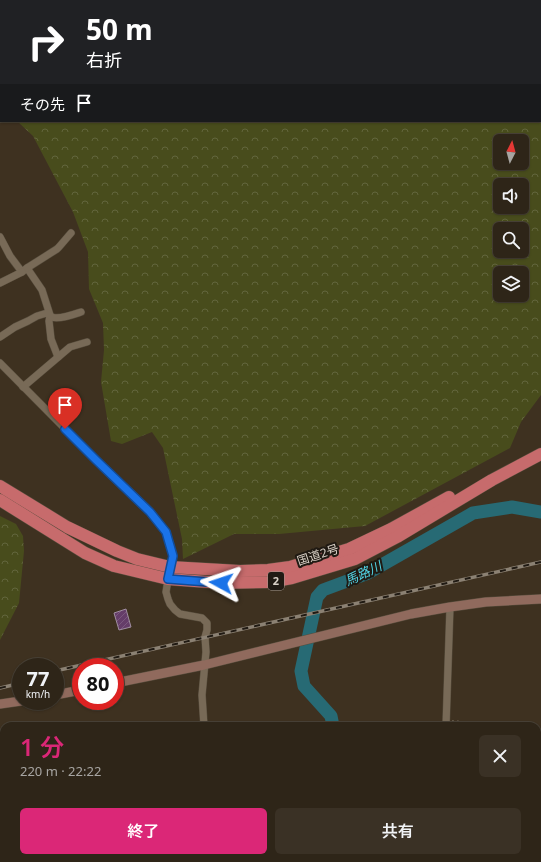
<!DOCTYPE html>
<html lang="ja">
<meta charset="utf-8">
<style>
body{margin:0;font-family:"Noto Sans","Noto Sans JP",sans-serif;background:#3a3125;color:#f1f3f6;height:100vh;display:flex;flex-direction:column;font-size:15px;white-space:nowrap}
*{box-sizing:border-box;margin:0}
p{font-size:13px;color:#a7a5a2}
.icon{flex:none;width:22px;height:22px;fill:none;stroke:currentColor;stroke-width:2;stroke-linecap:round;stroke-linejoin:round}
.map{position:relative;flex:1;overflow:hidden}
.sheet{position:absolute;left:0px;top:722px;width:541px;height:140px;display:flex;flex-direction:column;background:#2e2518;border-radius:12px 12px 0 0;box-shadow:0 1px 3px #0004,0 0 0 1px #494237}
.sheet>*{flex:none}
.top-card{position:absolute;left:0px;top:0px;width:541px;height:122px;box-shadow:0 1px 3px #0004,0 0 0 1px #494237;background:#202124;color:#fff;overflow:hidden}
.needle{width:26px;rotate:6deg}
.controls{position:absolute;left:493px;top:134px;display:grid;gap:8px}
.controls a{display:grid;place-items:center;width:36px;height:36px;border-radius:6px;background:#2e2518;box-shadow:0 1px 3px #0004,0 0 0 1px #494237;font-size:20px}
.speed{position:absolute;left:12px;top:658px;display:flex;gap:8px;font-size:20px;font-weight:700;text-align:center}
.speed>*{display:grid;place-content:center;width:52px;height:52px;border-radius:50%;background:#2e2518;box-shadow:0 1px 3px #0004,0 0 0 1px #494237;line-height:1}
.speed small{font-size:10px;font-weight:400}
.speed .limit{border:6px solid #d22;background:#fff;color:#111}
.pin{position:absolute;display:grid;place-items:center;width:34px;height:34px;color:#fff;margin:-41px -17px;border-radius:50% 50% 50% 0;rotate:-45deg;box-shadow:0 0 4px #0007}
.pin .icon{rotate:45deg}
.me{position:absolute;width:44px;margin:-22px;rotate:275deg;stroke-linejoin:round;filter:drop-shadow(0 0 3px #0008)}
.turn{display:flex;align-items:center;gap:14px;height:84px;padding:0 20px;font-size:18px}
.turn .icon{width:52px;height:52px;stroke-width:2.5}
.turn b{display:block;font-size:28px;line-height:34px}
.then{display:flex;align-items:center;height:38px;padding:0 20px;background:#0003;gap:8px;font-size:15px}
.round{display:grid;place-items:center;flex:none;width:42px;height:42px;border-radius:6px;background:#3a3125}
.head{display:flex;align-items:center;justify-content:space-between;height:68px;padding:0 20px}
h1{font-size:24px;font-weight:600;line-height:30px;color:#db2777}
.action{display:flex;gap:8px;margin-top:auto;padding:8px 20px}
.action a{flex:1;height:46px;border-radius:6px;background:#db2777;color:#fff;font-size:16px;font-weight:600;line-height:46px;text-align:center}
.action a+a{background:#3a3125;color:#f1f3f6}
.map>svg:first-child{display:block}
</style>
<div class="map">
<svg width="541" height="862" viewBox="0 0 541 862">
<defs>
<pattern id="forest-crowns" width="20" height="18" patternUnits="userSpaceOnUse"><rect width="20" height="18" fill="#484c1c"/><path d="M2 6a3 3 0 1 1 6 0M12 15a3 3 0 1 1 6 0" fill="none" stroke="#62653c"/></pattern>
<pattern id="building-hatch" width="6" height="6" patternUnits="userSpaceOnUse"><rect width="6" height="6" fill="#653d69"/><path d="M-1 1l2-2M0 6l6-6M5 7l2-2" fill="none" stroke="#7a587d"/></pattern>
</defs>
<rect width="100%" height="100%" fill="#3e3120"/>
<!-- forest -->
<g fill="url(#forest-crowns)" fill-rule="evenodd">
<path d="M0,0h541v395l-20,27 -11,26 -145,78 -86,8h-45l-51,25 -1,-20 -19,-91 -11,-16 -30,12 -11,-3 -10,-59 3,-32 -1,-27 -14,-34 -1,-37 -15,-40 -40,-76 -16,-15h523v-120h-539v106l-1,-1zM500,141h22v22h-22zM500,185h22v22h-22zM500,229h22v22h-22zM500,273h22v22h-22z"/>
<polygon points="0,516 16,524 23,536 24,551 19,603 0,640"/>
<polygon points="209,858 221,858 242,862 166,862 169,859"/>
</g>
<g fill="none" stroke-linecap="round" stroke-linejoin="round">
<!-- river -->
<g stroke="#276a74" stroke-width="13">
<polyline points="333,726 331,716 304,686 301,671 317,597 323,590 366,574 473,513 512,507 541,512"/>
<polyline points="336,858 336,862"/>
</g>
</g>
<!-- building -->
<polygon fill="url(#building-hatch)" stroke="#a08ea1" points="126,609 131,627 119,630 114,613"/>
<g fill="none" stroke-linecap="round" stroke-linejoin="round">
<!-- street casing -->
<g stroke="#574d3d" stroke-width="8">
<g id="street">
<polyline points="0,237 10,256 22,272 27,268 42,290 50,315 49,321 51,339 58,357"/>
<polyline points="27,268 57,249 59,247 71,233"/>
<polyline points="0,283 22,272"/>
<path d="M0,337l15,-10 13,-6 9,-5 10,-3c2,1 3,3 5,4 7,3 23,-3 29,-5"/>
<polyline points="0,363 96,460 150,511 166,532 173,555 170,567 166,592 168,599 170,604 175,610 180,614 202,618 207,623 207,630 205,637 206,652 202,695 204,726"/>
<polyline points="23,387 70,347 87,342"/>
<polyline points="446,726 450,607"/>
<polyline points="537,804 541,804"/>
<polyline points="0,816 4,813"/>
<polyline points="537,837 541,848"/>
<polyline points="326,862 327,858"/>
<polyline points="423,862 423,858"/>
</g>
</g>
<!-- secondary casing -->
<g stroke="#574d3d" stroke-width="10">
<g id="secondary">
<polyline points="115,683 204,665 411,614 450,607 486,602 541,599"/>
<polyline points="55,695 81,690"/>
<polyline points="0,704 21,701"/>
<polyline points="294,858 306,862"/>
<polyline points="22,862 94,858"/>
</g>
</g>
<!-- highway casing -->
<g stroke="#574d3d" stroke-width="13">
<g id="highway">
<polyline points="0,486 67,527 117,551 137,559 170,567 240,571 268,570 290,567 349,549 391,529 449,497"/>
<polyline points="0,500 85,553 114,566 168,579 221,583 270,582 292,578 355,559 397,537 492,480 541,454"/>
</g>
</g>
<!-- path -->
<g stroke="#776c5d" stroke-width="1.5" stroke-dasharray="2 3" stroke-linecap="butt">
<polyline points="452,721 510,725 511,726"/>
<polyline points="537,734 541,733"/>
<polyline points="156,858 157,862"/>
</g>
<!-- street -->
<use href="#street" stroke="#786a57" stroke-width="7"/>
<!-- secondary -->
<use href="#secondary" stroke="#906a5d" stroke-width="9"/>
<!-- highway -->
<use href="#highway" stroke="#c76b6c" stroke-width="12"/>
<!-- rail casing -->
<g stroke="#8b8173" stroke-width="3.5">
<g id="rail">
<polyline points="55,671 541,562"/>
<polyline points="0,688 21,683"/>
</g>
</g>
<!-- rail -->
<use href="#rail" stroke="#201a13" stroke-width="2" stroke-dasharray="6" stroke-linecap="butt"/>
</g>
<g fill="none" stroke-linecap="round" stroke-linejoin="round">
<!-- route casing -->
<g stroke="#114b97" stroke-width="10">
<polyline id="route" points="65,429 96,460 150,512 166,532 173,556 168,579 221,583"/>
</g>
<!-- route -->
<use href="#route" stroke="#1a73e8" stroke-width="7"/>
</g>
<g text-anchor="middle" stroke-width="4" stroke-linejoin="round" paint-order="stroke">
<!-- shield labels -->
<rect fill="#201a13" stroke="#a29a91" stroke-width="1" x="268" y="572" width="16" height="18" rx="3"/>
<g font-size="11" font-weight="bold" fill="#d9d1c7">
<text x="276" y="585">2</text>
</g>
<!-- street labels -->
<g font-size="12" fill="#d9d1c7" stroke="#201a13">
<text transform="translate(318 555) rotate(-18)" y="4">国道2号</text>
</g>
<!-- water labels -->
<g font-size="13" font-style="italic" fill="#52d4e6" stroke="#201a13">
<text transform="translate(363 573) rotate(-25)" y="5">馬路川</text>
</g>
</g>
</svg>
<div class="controls">
<a><svg class="needle" viewBox="-14 -14 28 28"><path d="M0-13l5 13h-10z" fill="#e53935"/><path d="M0 13l5-13h-10z" fill="#a7a5a2"/></svg></a>
<a><svg class="icon" aria-label="sound" viewBox="0 0 24 24"><path d="M4 9h4l5-4v14l-5-4H4zM17 9q2 3 0 6"/></svg></a>
<a><svg class="icon" aria-label="search" viewBox="0 0 24 24"><circle cx="10" cy="10" r="6"/><path d="M15 15l6 6"/></svg></a>
<a><svg class="icon" aria-label="layers" viewBox="0 0 24 24"><path d="M12 4l9 5-9 5-9-5zM3 14l9 5 9-5"/></svg></a>
</div>
<div class="speed"><div>77<small>km/h</small></div><div class="limit">80</div></div>
<div class="pin" style="left:65px;top:429px;background:#d93025"><svg class="icon" aria-label="arrive" viewBox="0 0 24 24"><path d="M6 21V4h12l-3 4 3 4H6"/></svg></div>
<svg class="me" style="left:221px;top:583px" viewBox="-20 -20 40 40"><path d="M0-17L14 15 0 8-14 15z" fill="#1a73e8" stroke="#fff" stroke-width="4"/></svg>
<div class="top-card">
<div class="turn"><svg class="icon" aria-label="right" viewBox="0 0 24 24"><path d="M7 20v-9h11M14 6l5 5-5 5"/></svg><div><b>50 m</b>右折</div></div>
<div class="then">その先<svg class="icon" aria-label="arrive" viewBox="0 0 24 24"><path d="M6 21V4h12l-3 4 3 4H6"/></svg></div>
</div>
<section class="sheet">
<div class="head"><div><h1>1 分</h1><p>220 m · 22:22</p></div><a class="round"><svg class="icon" aria-label="close" viewBox="0 0 24 24"><path d="M6 6l12 12M18 6L6 18"/></svg></a></div>
<div class="action"><a>終了</a><a>共有</a></div>
</section>
</div>
